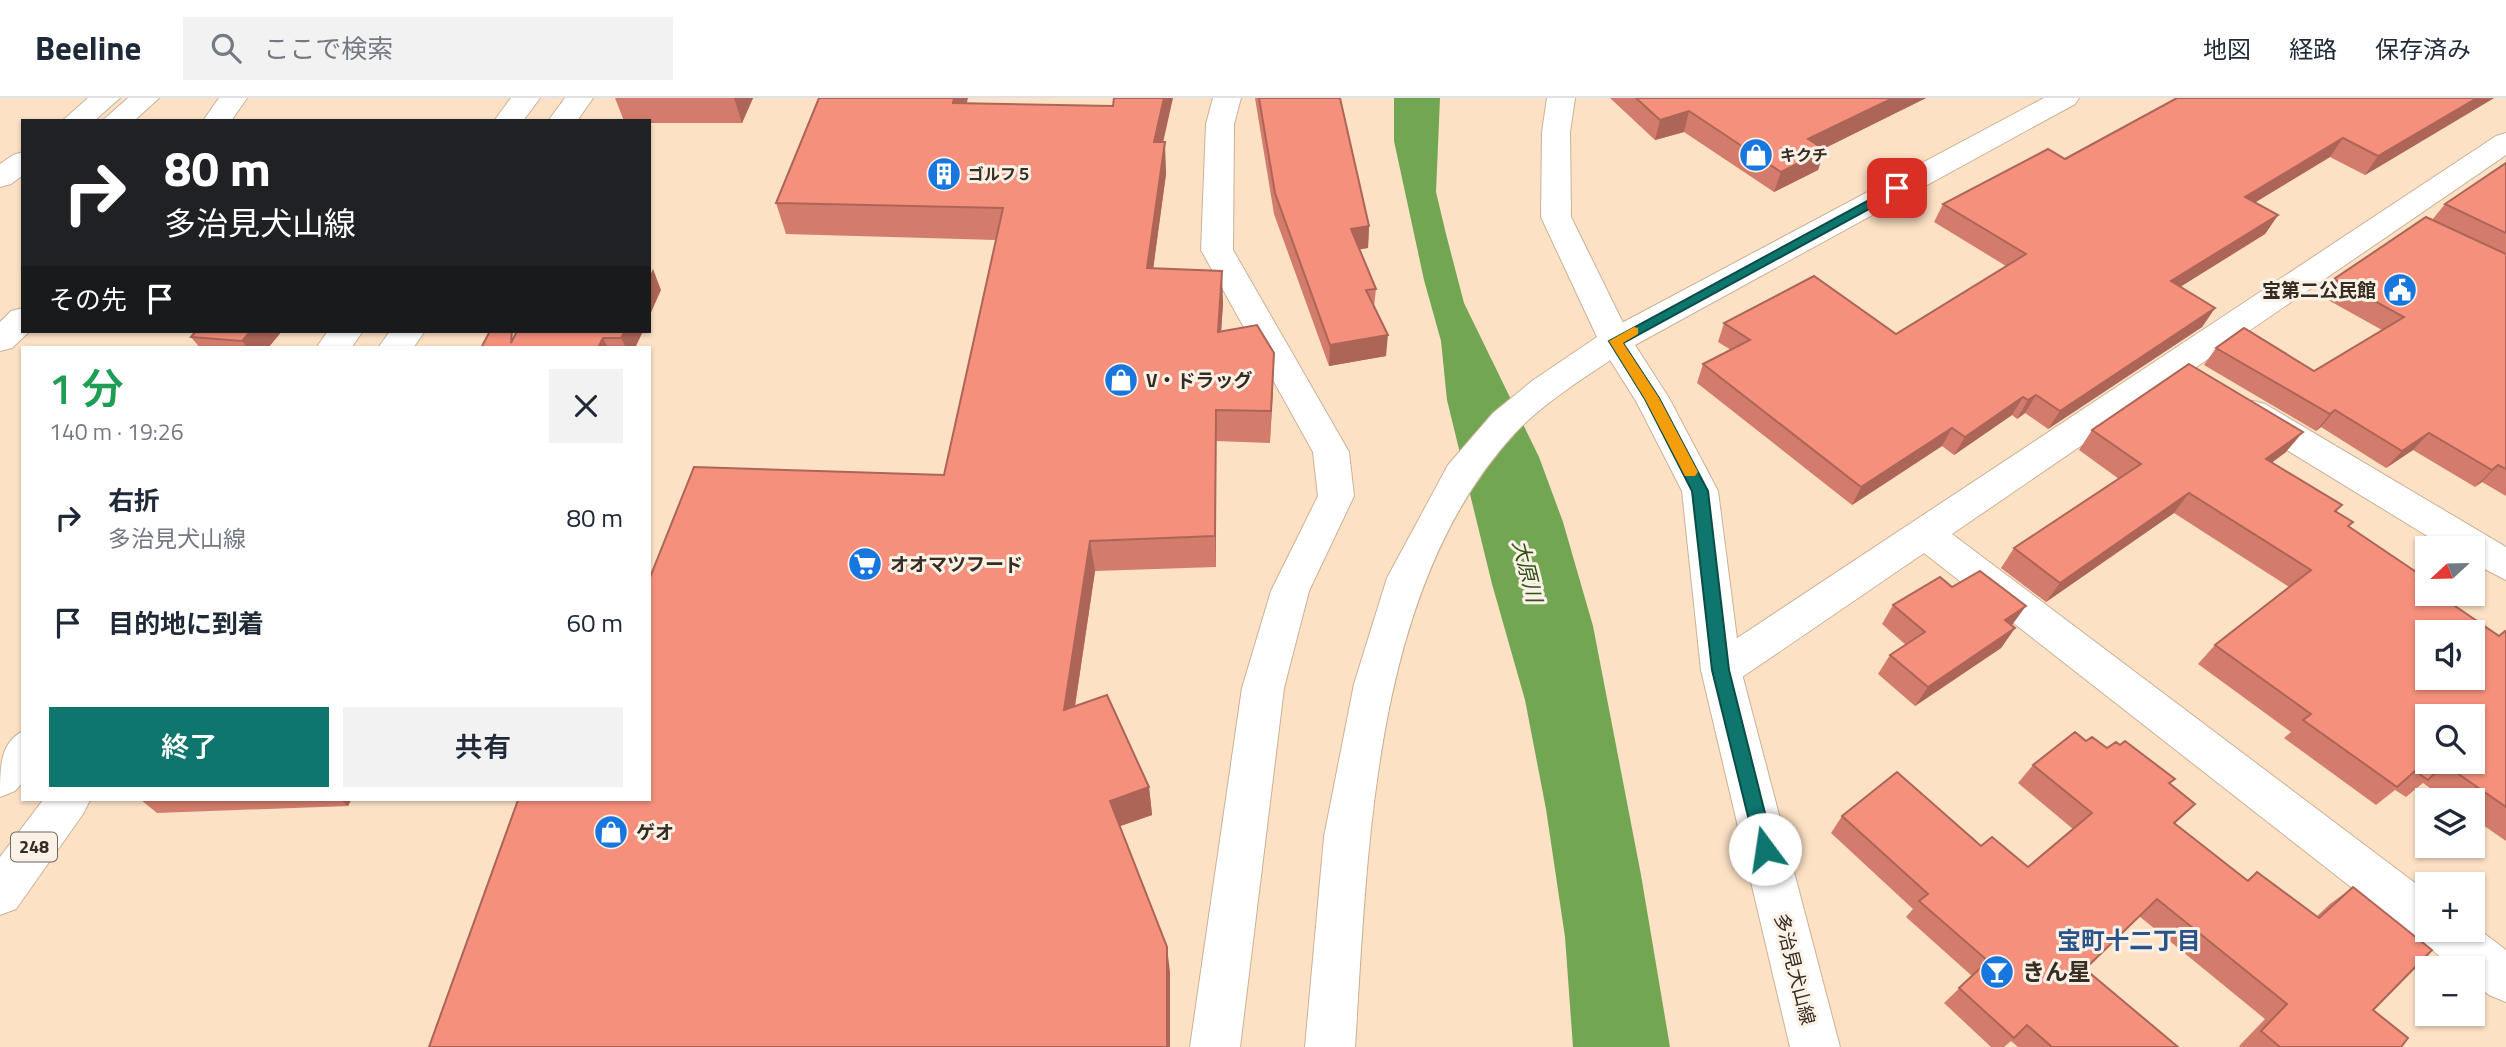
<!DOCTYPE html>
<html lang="ja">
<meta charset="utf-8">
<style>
body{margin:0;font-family:"Titillium Web","Noto Sans JP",sans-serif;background:#f2f2f3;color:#1f2937;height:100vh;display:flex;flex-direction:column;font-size:26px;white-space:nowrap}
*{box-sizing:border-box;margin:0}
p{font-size:23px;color:#747a83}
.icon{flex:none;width:38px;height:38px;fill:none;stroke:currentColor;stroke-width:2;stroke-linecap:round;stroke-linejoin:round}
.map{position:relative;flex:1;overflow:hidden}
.details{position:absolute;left:21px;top:248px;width:630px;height:455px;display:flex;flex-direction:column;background:#fff;border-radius:0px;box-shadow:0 2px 5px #0004}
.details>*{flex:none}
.top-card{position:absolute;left:21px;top:21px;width:630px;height:214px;border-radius:0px;box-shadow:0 2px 5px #0004;background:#202124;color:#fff;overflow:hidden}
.needle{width:46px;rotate:248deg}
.tools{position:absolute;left:2415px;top:438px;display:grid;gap:14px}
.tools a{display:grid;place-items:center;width:70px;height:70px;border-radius:0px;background:#fff;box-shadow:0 2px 5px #0004;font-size:35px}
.pin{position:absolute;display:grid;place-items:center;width:60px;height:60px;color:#fff;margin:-30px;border-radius:14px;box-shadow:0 4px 10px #0006}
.me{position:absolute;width:77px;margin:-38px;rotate:346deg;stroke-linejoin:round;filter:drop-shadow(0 0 5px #0008)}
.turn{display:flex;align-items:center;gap:24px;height:147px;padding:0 28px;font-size:32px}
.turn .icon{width:91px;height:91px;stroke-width:2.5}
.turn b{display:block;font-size:49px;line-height:60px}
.then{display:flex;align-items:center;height:66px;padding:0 28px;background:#0003;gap:14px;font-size:26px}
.round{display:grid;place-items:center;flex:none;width:74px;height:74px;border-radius:0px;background:#f2f2f3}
.headline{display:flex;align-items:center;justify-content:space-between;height:119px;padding:0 28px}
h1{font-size:42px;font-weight:600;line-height:52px;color:#1e9e55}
.button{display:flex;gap:14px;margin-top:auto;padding:14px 28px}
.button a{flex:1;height:80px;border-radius:0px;background:#0f766e;color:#fff;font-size:28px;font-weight:600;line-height:80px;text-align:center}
.button a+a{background:#f2f2f3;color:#1f2937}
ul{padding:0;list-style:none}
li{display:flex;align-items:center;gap:21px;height:105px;padding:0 28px}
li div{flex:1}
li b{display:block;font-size:26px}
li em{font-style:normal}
header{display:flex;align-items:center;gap:42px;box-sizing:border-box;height:98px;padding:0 35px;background:#fff;border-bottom:2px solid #e0e1e3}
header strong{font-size:33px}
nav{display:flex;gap:38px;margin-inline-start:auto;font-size:24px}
.search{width:490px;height:63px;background:#f2f2f3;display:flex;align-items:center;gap:18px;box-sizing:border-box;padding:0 24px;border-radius:0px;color:#747a83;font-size:26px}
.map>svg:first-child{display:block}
</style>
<header>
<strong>Beeline</strong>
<div class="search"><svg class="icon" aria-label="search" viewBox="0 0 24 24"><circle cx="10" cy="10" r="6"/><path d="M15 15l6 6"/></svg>ここで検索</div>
<nav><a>地図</a><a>経路</a><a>保存済み</a></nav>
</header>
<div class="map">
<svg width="2506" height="949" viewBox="0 0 2506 949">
<rect width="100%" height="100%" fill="#fce1c5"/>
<!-- water -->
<polygon fill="#73a653" points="1394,0 1440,0 1436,94 1446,136 1464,205 1539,359 1563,424 1593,528 1641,777 1670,949 1573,949 1565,839 1546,711 1525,602 1492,486 1447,302 1441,243 1424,182 1394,43"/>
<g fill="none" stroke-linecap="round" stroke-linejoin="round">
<!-- minor casing -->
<g stroke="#cbb196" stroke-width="2">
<g id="minor">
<polygon points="1213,0 1241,0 1234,26 1233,152 1349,354 1354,398 1309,493 1284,590 1240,949 1190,949 1242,590 1271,493 1318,398 1313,354 1201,152 1206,26"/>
<polygon points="2506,35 2506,57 1952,436 2427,794 2427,831 2473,831 2473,827 2506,852 2506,904 2489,897 2473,884 2473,870 2454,870 2425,846 2422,841 2411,836 1924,455 1735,584 1721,589 1707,584 1701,572 1707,560 2496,38"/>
<polygon points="2253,303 2265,306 2506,449 2506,482 2473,465 2473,450 2447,450 2241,324 2236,315 2241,306"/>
</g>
</g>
<!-- tertiary casing -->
<g stroke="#cbb196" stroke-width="2">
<path id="tertiary" d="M1547,0h28l-5,34 1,85 61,124 -5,8c-38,26 -79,50 -111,83 -144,155 -148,415 -161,615h-50l19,-210 30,-153 33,-106 61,-113 45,-52 39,-32 65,-44 -56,-120 1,-85z"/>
</g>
<!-- primary casing -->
<g stroke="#cbb196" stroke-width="2">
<polygon id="primary" points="2044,0 2079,0 2075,6 1635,247 1669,300 1718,393 1741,572 1840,949 1790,949 1701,572 1682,393 1636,303 1598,243 1603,235"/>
</g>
<!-- trunk casing -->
<g stroke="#cbb196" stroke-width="2">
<g id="trunk">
<polygon points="511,0 540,0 523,23 494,23"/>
<polygon points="565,0 593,0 577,23 548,23"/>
<polygon points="328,233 363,233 351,250 316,250"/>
<polygon points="390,233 425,233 413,250 378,250"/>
<path d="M23,633v51l-8,9 -15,6c0,-31 0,-54 23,-66z"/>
<polygon points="43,702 90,702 83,716 16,811 0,817 0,759"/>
</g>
</g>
<!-- motorway casing -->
<g stroke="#cbb196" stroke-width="2">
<g id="motorway">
<polygon points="88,0 120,0 94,23 62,23"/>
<polygon points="128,0 159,0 134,23 102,23"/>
<polygon points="219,0 247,0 231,23 203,23"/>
<polygon points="23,54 23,77 11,86 0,89 0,66 13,57"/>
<polygon points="23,210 23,233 30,233 12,250 0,253 0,224 11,213"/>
</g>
</g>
<!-- minor -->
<use href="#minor" fill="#fff" fill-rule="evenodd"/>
<!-- tertiary -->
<use href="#tertiary" fill="#fff" fill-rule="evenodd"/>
<!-- primary -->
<use href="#primary" fill="#fff" fill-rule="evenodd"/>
<!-- trunk -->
<use href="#trunk" fill="#fff" fill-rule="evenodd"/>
<!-- motorway -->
<use href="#motorway" fill="#fff" fill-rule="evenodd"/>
</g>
<!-- wall -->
<g fill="#d37c6b">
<polygon points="615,0 753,0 742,25 649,25 649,23 624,23"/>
<polygon points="1255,0 1340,0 1369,128 1368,150 1359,151 1376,191 1374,209 1386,258 1329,268 1274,116"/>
<polygon points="1610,0 1926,0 1823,51 1818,72 1774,94 1684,34 1655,42"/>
<polygon points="2494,0 2365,77 2330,59 2255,104 2278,117 2265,136 2180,189 2215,210 2202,229 2048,331 2025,315 2017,321 2012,317 1954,357 1942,348 1852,407 1697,285 1703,266 1731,252 1718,244 1724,225 1896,236 2006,168 1934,124 1943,106 2065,61"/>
<polygon points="967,5 1163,44 1166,76 1153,170 1223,205 1221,234 1273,287 1270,345 1216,343 1216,469 1095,473 1075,608 1149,689 1152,717 1120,728 1170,874 944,377 996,142 786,136 776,105"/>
<polygon points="2506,65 2506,398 2482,384 2475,389 2413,352 2386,370 2321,329 2316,333 2204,267 2216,250 2314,273 2382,232 2321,198 2334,181 2432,122 2445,106"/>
<polygon points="196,233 282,233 268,250 200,250 191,239"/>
<polygon points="643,233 635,250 481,250"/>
<polygon points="2092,332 2286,354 2272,364 2342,407 2336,414 2349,428 2417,483 2499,538 2506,534 2506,743 2473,720 2473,702 2447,702 2423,685 2406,699 2395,692 2376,707 2284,640 2291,634 2198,566 2215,547 2289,489 2174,415 2046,504 2001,470 2014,450 2119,381 2079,352"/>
<polygon points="1952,489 2015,530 2001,550 1915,608 1878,576 1890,557 1906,547 1882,526 1893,507"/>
<polygon points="2086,643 2107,650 2120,647 2175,681 2170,686 2174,725 2247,782 2257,774 2316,819 2330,806 2353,789 2373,912 2401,949 2240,949 2239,948 2265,921 2139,818 2085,871 2178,949 2018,949 2011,943 2004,949 1991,949 1944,905 1972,878 1906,819 1913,811 1831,735 1842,718 1981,748 2028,769 2073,731 2018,685 2033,667"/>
<polygon points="141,702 351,702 348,708 157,715"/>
</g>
<!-- shaded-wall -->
<g fill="#ac6557">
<polygon points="734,0 753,0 742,25"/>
<polygon points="954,0 968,0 959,36 953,5"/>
<polygon points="1164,0 1173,0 1156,76 1154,44"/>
<polygon points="1893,0 1926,0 1801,62 1808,41"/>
<polygon points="2477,0 2494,0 2365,77 2378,58"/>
<polygon points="1689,13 1684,34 1655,42 1660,22"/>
<polygon points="2343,40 2330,59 2233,118 2245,99"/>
<polygon points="1165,44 1166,76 1149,202 1147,170"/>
<polygon points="1825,52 1818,72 1774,94 1781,74"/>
<polygon points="2278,117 2265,136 2159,202 2171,183"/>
<polygon points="1369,128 1368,150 1350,153 1351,131"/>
<polygon points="653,171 661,192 649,219 649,179"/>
<polygon points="1222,173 1223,205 1219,266 1218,234"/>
<polygon points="2215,210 2202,229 2048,331 2060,313"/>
<polygon points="251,233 282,233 268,250 247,250 242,243"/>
<polygon points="625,233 643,233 635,250 626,250 621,240"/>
<polygon points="1388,237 1386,258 1329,268 1330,247"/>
<polygon points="603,240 608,250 598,250"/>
<polygon points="1274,255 1273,287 1270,345 1271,313"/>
<polygon points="2036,297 2025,315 2017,321 2028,302"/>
<polygon points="2023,299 2012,317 1954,357 1965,339"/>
<polygon points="1216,312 1216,469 1215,438"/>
<polygon points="2335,312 2321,329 2316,333 2330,316"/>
<polygon points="1952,330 1942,348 1852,407 1861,389"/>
<polygon points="2303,334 2286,354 2250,381 2266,361"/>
<polygon points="2429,335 2413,352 2386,370 2402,353"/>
<polygon points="2498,367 2482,384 2475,389 2492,372"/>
<polygon points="2189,395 2174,415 2046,504 2060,485"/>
<polygon points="1090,443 1095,473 1070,641 1064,612"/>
<polygon points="2026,508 2012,527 1992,542 2005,522"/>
<polygon points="2015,530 2001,550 1915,608 1928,589"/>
<polygon points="1149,689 1152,717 1115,730 1110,703"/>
<polygon points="341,702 351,702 348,708"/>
<polygon points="1167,849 1170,874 1170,949 1167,949"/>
</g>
<!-- building -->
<g fill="#f5907c" stroke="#ac6557" stroke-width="2" fill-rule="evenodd">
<polygon points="819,0 954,0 953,5 1113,8 1114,0 1164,0 1154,44 1165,44 1147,170 1222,173 1218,234 1257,227 1274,255 1271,313 1216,312 1215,438 1090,443 1064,612 1107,597 1149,689 1110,703 1167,849 1167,949 429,949 518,702 649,702 649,482 694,369 944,377 1003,110 776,105"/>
<polygon points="1259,0 1340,0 1369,128 1351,131 1376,191 1366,192 1388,237 1330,247 1275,95"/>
<polygon points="1636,0 1893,0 1808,41 1825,52 1781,74 1689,13 1660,22"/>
<polygon points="2177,0 2477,0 2378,58 2343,40 2245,99 2278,117 2171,183 2215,210 2060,313 2036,297 2028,302 2023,299 1965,339 1952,330 1861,389 1703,266 1750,242 1724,225 1814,178 1896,236 2026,156 1943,106 2048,51 2065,61"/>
<polygon points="2506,65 2506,135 2445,106"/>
<polygon points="2426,119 2506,156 2506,371 2498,367 2492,372 2429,335 2402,353 2335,312 2330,316 2216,250 2244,230 2314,273 2404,219 2334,181"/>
<polygon points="196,233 251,233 242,243 191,239"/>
<polygon points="490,233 512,233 511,245 517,233 625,233 621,240 603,240 598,250 481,250"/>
<path d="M2189,266l114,68 -37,27 76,46 -7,6 18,11 -5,4 74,50 -6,4 11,7v6h9l63,43 6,-5 1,1v175l-62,-43 -16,16 -13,-9 -18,16 -94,-67 8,-6 -96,-69 96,-75 -122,-77 -129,90 -46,-35 127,-84 -49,-34zM2427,534h46v45h-46zM2427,618h46v45h-46z"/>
<polygon points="1980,473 2026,508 2005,522 2015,530 1928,589 1890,557 1925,534 1893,507 1940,479 1952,489"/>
<polygon points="2075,634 2086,643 2092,639 2107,650 2116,644 2120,647 2125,643 2175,681 2169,685 2195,706 2174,725 2248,783 2257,774 2319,820 2353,789 2432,852 2373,912 2408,940 2401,949 2280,949 2261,933 2287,906 2157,801 2085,871 2178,949 2052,949 2027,927 2014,940 1959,890 1988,863 1919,803 1928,796 1842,718 1897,674 1981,748 1992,739 2028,769 2092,715 2033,667"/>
</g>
<!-- route -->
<polygon fill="#0f766e" stroke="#0a4d48" stroke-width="2" points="1897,87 1903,90 1902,93 1623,245 1659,300 1708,393 1729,572 1774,751 1772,757 1765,760 1759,757 1756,751 1712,572 1692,393 1645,301 1609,243"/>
<!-- slow -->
<polygon fill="#f59e0b" points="1634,229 1638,230 1638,236 1623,245 1659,300 1698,374 1695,378 1685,378 1645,301 1609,243"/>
<!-- icons -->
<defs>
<g id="shop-disc" transform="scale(1.75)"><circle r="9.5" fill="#1876df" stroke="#fcf1e6"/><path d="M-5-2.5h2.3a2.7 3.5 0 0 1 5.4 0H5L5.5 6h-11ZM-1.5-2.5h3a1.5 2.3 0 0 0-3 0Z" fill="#fff"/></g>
<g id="building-disc" transform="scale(1.75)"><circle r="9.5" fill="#1876df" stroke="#fcf1e6"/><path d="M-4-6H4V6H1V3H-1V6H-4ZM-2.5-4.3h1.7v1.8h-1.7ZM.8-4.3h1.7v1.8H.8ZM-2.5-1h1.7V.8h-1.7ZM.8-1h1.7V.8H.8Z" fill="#fff"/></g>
<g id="civic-disc" transform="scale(1.75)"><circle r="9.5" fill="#1876df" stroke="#fcf1e6"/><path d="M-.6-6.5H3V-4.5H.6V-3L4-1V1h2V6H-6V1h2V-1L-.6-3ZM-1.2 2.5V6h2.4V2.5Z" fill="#fff"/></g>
<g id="supermarket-disc" transform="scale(1.75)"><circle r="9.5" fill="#1876df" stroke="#fcf1e6"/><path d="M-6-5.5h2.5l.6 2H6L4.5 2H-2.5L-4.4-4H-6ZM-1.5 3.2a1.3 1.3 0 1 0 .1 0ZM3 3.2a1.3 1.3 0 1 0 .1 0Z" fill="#fff"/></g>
<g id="bar-disc" transform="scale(1.75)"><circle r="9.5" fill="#1876df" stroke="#fcf1e6"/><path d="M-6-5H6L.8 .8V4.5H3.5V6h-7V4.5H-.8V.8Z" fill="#fff"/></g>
</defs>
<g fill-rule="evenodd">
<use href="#shop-disc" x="1756" y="57"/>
<use href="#building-disc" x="944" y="76"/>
<use href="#civic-disc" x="2400" y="192"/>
<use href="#shop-disc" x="1121" y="282"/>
<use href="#supermarket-disc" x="865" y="466"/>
<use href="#shop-disc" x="611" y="734"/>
<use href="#bar-disc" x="1997" y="874"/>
</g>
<g text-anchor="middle" stroke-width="6" stroke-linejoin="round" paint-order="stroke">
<!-- far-poi labels -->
<g font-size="16" font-weight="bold" fill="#362c21" stroke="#fcf1e6" text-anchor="start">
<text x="1780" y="63">キクチ</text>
<text x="968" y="82">ゴルフ５</text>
</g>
<!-- shield labels -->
<rect fill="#fcf1e6" stroke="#71675c" stroke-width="2" x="11" y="734.5" width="46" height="29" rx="5"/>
<g font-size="18" font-weight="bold" fill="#362c21">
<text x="34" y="755">248</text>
</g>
<!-- poi labels -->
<g font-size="19" font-weight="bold" fill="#362c21" stroke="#fcf1e6" text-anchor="start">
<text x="2376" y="199" text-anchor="end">宝第二公民館</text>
<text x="1146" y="289">V・ドラッグ</text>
<text x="890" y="473">オオマツフード</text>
<text x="636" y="741">ゲオ</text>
</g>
<!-- street labels -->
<g font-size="19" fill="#362c21" stroke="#fcf1e6">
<text transform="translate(1795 871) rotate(76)" y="7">多治見犬山線</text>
</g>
<!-- water labels -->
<g font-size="21" font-style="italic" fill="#2f5117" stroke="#fcf1e6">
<text transform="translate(1527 473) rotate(76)" y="7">大原川</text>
</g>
<!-- near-poi labels -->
<g font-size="23" font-weight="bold" fill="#362c21" stroke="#fcf1e6" text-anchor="start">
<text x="2022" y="882">きん星</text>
</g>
<!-- near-neighbourhood labels -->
<g font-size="24" font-weight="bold" fill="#2a5489" stroke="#fcf1e6">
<text x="2129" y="851">宝町十二丁目</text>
</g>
</g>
</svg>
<div class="tools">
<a><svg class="needle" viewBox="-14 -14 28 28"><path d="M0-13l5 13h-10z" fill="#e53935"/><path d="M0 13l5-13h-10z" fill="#747a83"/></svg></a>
<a><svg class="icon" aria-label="sound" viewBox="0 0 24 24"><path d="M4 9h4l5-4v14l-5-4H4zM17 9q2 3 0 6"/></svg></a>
<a><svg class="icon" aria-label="search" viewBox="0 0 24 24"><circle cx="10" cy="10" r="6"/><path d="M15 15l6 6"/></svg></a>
<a><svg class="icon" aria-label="layers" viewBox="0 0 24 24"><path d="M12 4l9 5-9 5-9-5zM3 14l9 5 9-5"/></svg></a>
<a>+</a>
<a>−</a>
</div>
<div class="pin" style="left:1897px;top:90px;background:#d93025"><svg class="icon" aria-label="arrive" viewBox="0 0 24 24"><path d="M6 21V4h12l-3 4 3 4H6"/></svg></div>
<svg class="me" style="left:1765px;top:751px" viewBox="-20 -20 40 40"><circle r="19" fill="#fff"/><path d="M0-13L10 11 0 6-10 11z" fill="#0f766e"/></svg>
<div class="top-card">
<div class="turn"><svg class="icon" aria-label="right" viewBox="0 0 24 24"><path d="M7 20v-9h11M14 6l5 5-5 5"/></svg><div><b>80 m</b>多治見犬山線</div></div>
<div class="then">その先<svg class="icon" aria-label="arrive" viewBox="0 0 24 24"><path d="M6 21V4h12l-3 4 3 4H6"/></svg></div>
</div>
<section class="details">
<div class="headline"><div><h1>1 分</h1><p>140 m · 19:26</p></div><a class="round"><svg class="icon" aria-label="close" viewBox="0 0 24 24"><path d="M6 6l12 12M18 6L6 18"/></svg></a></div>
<ul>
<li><svg class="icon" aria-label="right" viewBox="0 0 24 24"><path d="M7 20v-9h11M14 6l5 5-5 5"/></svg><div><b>右折</b><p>多治見犬山線</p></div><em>80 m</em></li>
<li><svg class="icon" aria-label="arrive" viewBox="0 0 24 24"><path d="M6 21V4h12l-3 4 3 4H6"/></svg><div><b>目的地に到着</b></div><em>60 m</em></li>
</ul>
<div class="button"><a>終了</a><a>共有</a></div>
</section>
</div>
